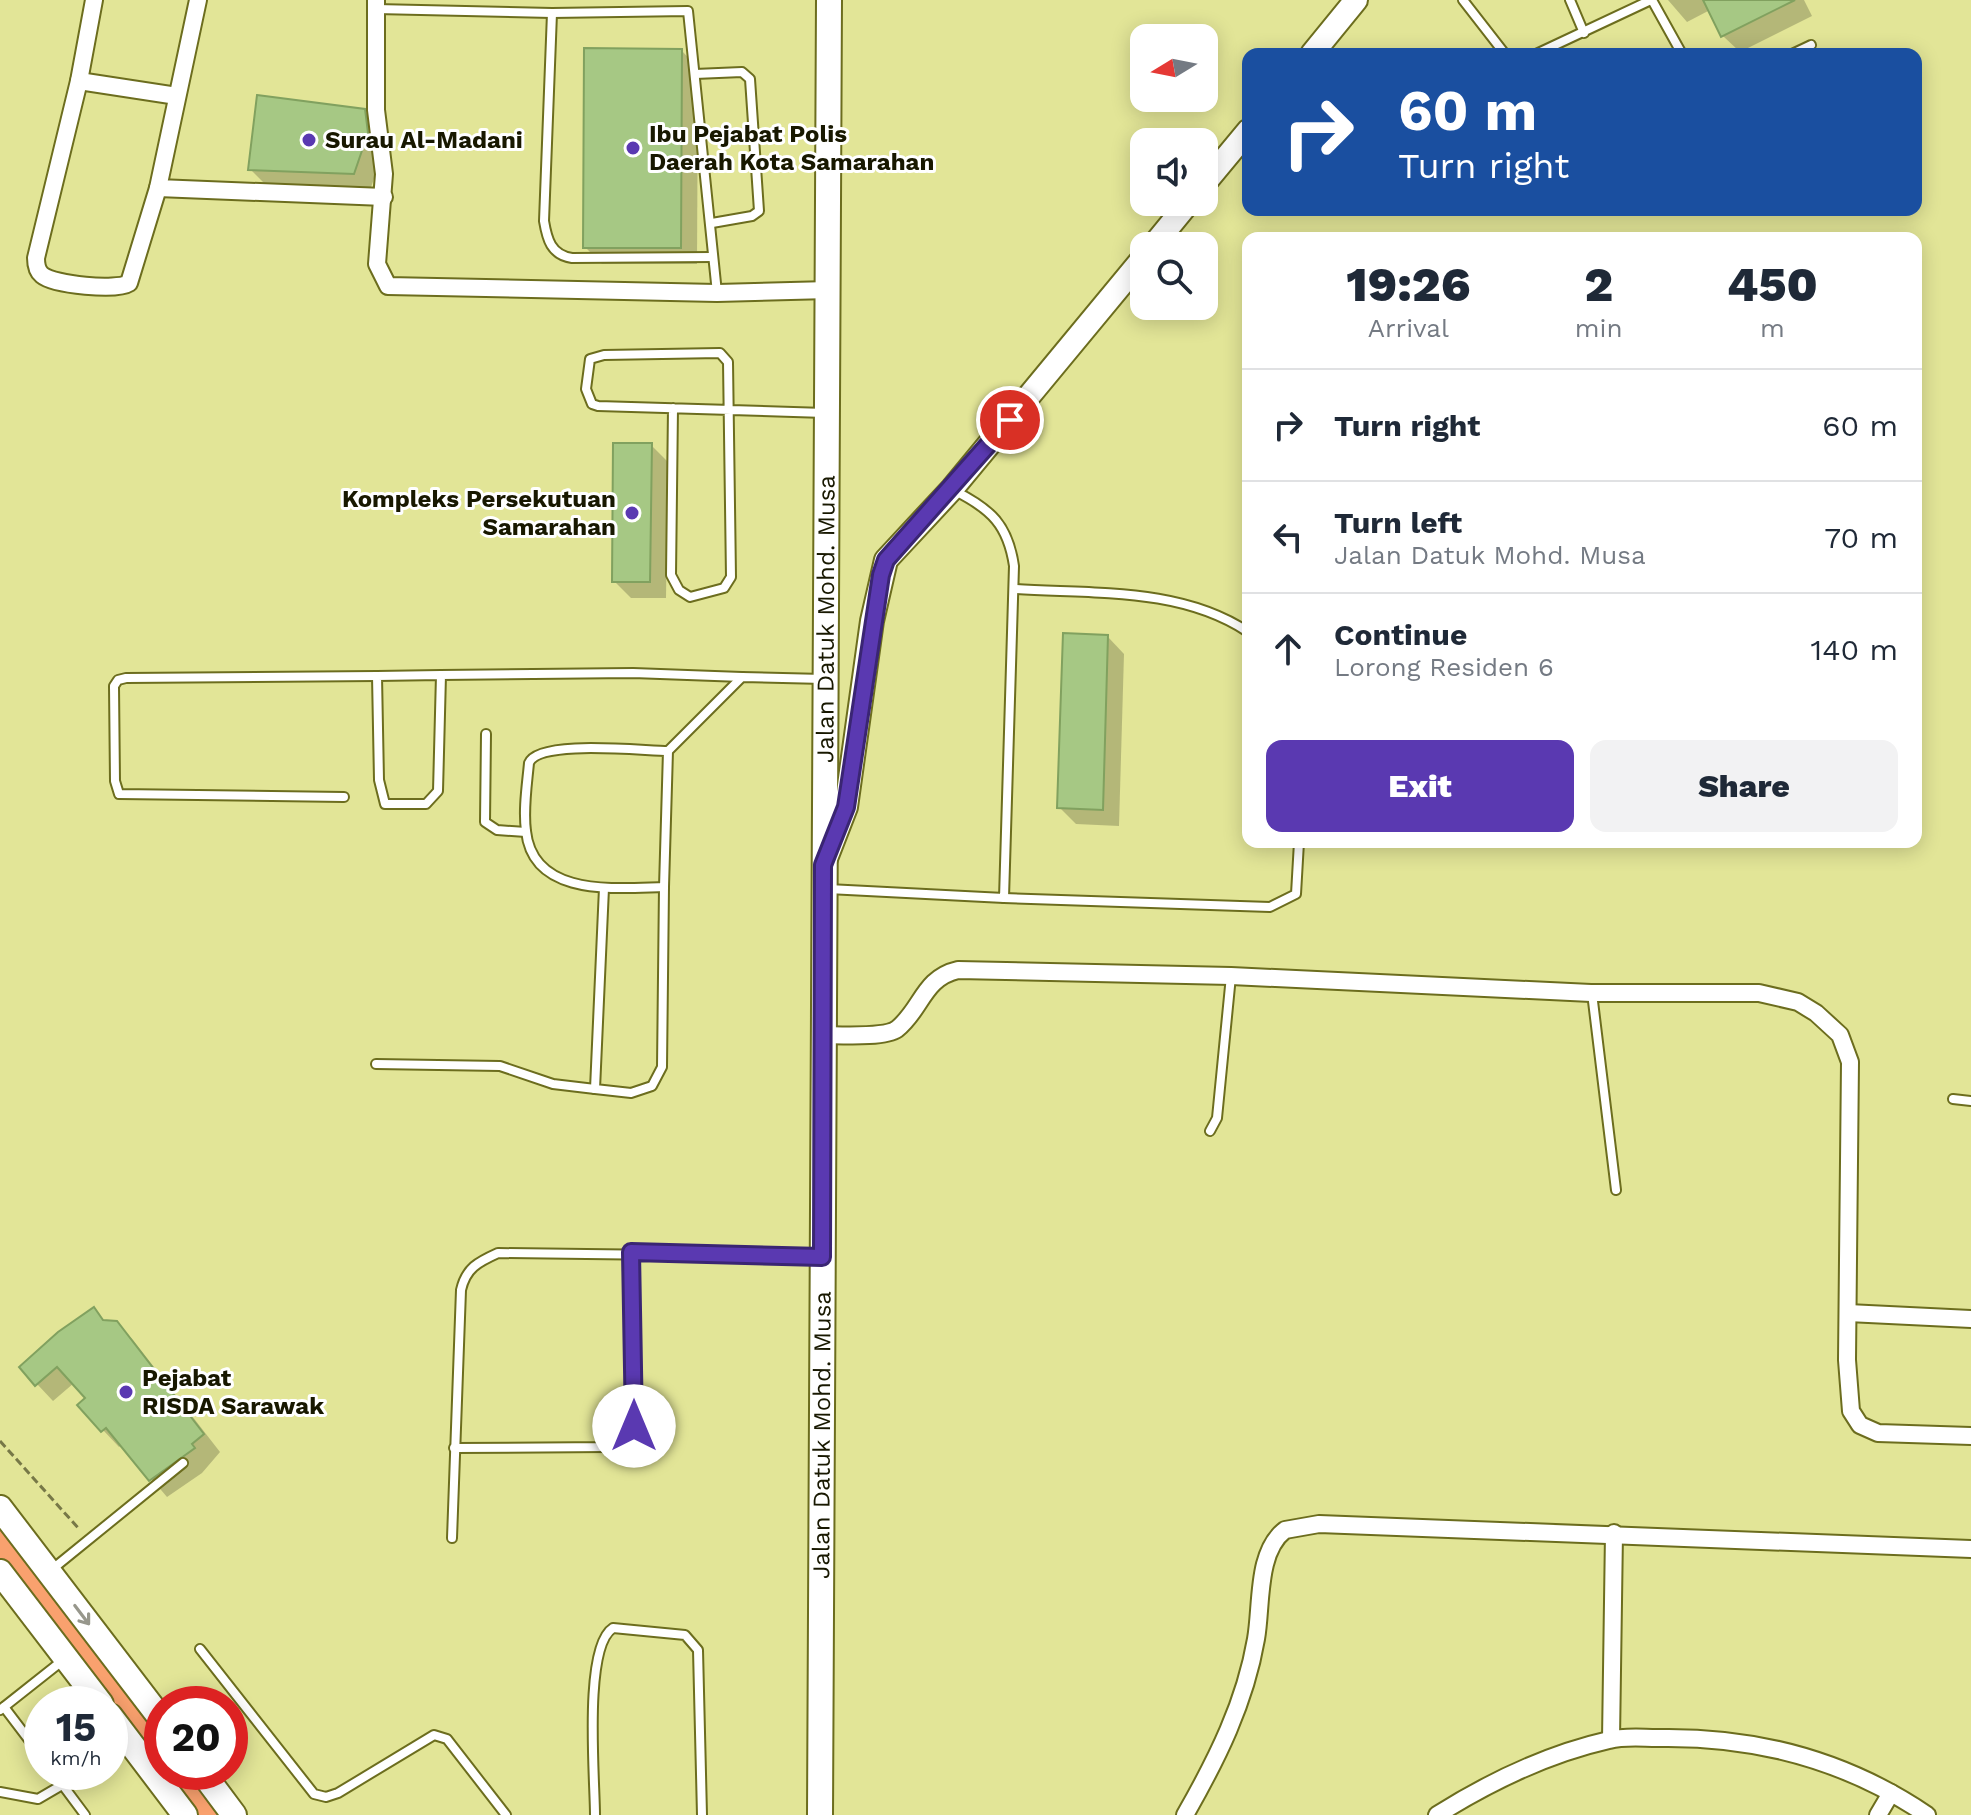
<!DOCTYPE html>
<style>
body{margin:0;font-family:"Work Sans",sans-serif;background:#f2f2f3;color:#1f2937;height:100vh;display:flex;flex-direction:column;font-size:30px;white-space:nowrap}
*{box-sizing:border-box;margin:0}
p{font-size:26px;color:#747a83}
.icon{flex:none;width:44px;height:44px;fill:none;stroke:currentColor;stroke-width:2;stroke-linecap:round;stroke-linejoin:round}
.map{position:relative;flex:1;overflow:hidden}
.details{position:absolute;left:1242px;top:232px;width:680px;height:616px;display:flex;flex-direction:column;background:#fff;border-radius:16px;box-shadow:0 4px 20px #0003}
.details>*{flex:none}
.top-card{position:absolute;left:1242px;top:48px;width:680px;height:168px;border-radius:16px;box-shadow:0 4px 20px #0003;background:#1a4fa0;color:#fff;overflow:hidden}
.needle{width:52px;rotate:260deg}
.buttons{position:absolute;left:1130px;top:24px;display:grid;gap:16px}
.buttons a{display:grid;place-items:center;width:88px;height:88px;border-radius:16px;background:#fff;box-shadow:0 4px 20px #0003;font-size:40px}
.speed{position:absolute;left:24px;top:1686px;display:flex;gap:16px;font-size:40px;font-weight:700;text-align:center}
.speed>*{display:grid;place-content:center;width:104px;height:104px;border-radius:50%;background:#fff;box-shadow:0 4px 20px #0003;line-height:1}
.speed small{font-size:20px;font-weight:400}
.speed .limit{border:12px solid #d22;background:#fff;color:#111}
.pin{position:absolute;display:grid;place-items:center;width:68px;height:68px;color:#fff;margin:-34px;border:4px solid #fff;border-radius:50%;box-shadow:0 2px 8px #0007}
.me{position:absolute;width:88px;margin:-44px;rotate:0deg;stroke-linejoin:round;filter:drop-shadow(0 0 6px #0008)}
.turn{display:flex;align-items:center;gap:28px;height:168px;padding:0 24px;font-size:36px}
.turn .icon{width:104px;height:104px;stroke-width:2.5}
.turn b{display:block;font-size:56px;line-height:68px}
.eta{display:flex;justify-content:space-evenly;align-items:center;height:136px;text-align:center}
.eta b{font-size:48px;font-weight:800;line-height:56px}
.cta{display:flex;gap:16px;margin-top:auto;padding:16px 24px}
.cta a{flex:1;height:92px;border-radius:16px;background:#5a39b1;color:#fff;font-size:32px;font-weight:800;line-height:92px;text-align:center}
.cta a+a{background:#f2f2f3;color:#1f2937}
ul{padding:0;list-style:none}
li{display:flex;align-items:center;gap:24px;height:112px;padding:0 24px;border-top:2px solid #e0e1e3}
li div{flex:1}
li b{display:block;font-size:30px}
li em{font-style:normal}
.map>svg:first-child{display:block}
</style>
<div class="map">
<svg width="1971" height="1815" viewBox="0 0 1971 1815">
<rect width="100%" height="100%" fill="#e2e597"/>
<!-- green -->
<polygon fill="#f9a16e" points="0,1528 162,1738 162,1772 188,1772 221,1815 194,1815 0,1564"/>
<!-- shadow -->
<g fill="#0003">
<polygon points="1668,0 1804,0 1812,16 1740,52 1723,36 1710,10 1687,22"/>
<polygon points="682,51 698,68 697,264 602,264 585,247"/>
<polygon points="364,111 381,127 384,151 370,190 267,186 250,169"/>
<polygon points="651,445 668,462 666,598 631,598 614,581"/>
<polygon points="1108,637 1124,654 1119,826 1076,824 1059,807"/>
<polygon points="93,1310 106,1322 116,1322 133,1340 220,1452 202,1473 167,1497 122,1444 119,1447 103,1430 88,1398 74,1383 53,1401 22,1368"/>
</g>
<!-- building -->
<g fill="#a6c884" stroke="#81a15f" stroke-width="2">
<polygon points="1703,0 1795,0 1721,37"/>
<polygon points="584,48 682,49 681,248 583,248"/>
<polygon points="257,95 365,109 368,133 354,174 248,170"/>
<polygon points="613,443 652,443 650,582 612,582"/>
<polygon points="1063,633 1108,635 1103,810 1057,808"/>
<polygon points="94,1307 103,1320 117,1321 204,1434 192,1444 195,1448 149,1481 106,1428 101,1432 77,1405 85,1398 57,1367 35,1386 19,1367 58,1332"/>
</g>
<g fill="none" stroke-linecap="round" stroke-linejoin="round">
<!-- service casing -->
<g stroke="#6c6d1e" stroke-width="12">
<g id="service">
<polyline points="1463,0 1505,54"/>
<polyline points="1570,0 1584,33"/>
<polyline points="1652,0 1682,54"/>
<polyline points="376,9 552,13 688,11 717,293"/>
<path d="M552,13l-8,208c3,18 7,34 28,37l141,-1"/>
<polyline points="1536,54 1651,0"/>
<polyline points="1792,54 1811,45"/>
<polyline points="695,74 742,72 750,79 759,211 752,216 712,223"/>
<polyline points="673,408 671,575 679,590 690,597 724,588 731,577 728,362 720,353 604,355 590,359 586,389 592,404 598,406 825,413"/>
<path d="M1015,589c77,5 166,-2 233,43"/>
<polyline points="441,675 377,676 379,780 385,804 426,804 438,791 441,675 633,673 742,677"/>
<polyline points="486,734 485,822 497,830 526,832"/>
<path d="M668,751c-25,0 -130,-12 -139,12 -2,22 -6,46 -3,68 7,67 91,57 138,56l4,-136 74,-74 82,2"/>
<polyline points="344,797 119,794 115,781 114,686 118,680 126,678 377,676"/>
<polyline points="604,888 595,1089 631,1093 652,1086 662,1067 664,887"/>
<path d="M828,889l176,9 10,-332c-6,-41 -23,-57 -59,-75"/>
<polyline points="1004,898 1270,907 1296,894 1299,842"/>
<polyline points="1592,993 1616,1190"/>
<polyline points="376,1064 500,1066 553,1084 595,1089"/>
<polyline points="1953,1099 1971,1101"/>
<polyline points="1210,1131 1217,1118 1231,976"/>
<polyline points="454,1448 609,1447 630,1436 635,1418 631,1252"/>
<path d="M452,1538l9,-248c5,-22 17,-28 37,-37l323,4"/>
<polyline points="50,1571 183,1463"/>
<polyline points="200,1649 314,1794 326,1797 338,1793 434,1735 447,1739 506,1815"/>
<polyline points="4,1707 42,1757"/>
<polyline points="0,1710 62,1661"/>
<polyline points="53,1772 85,1815"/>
<polyline points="0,1792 38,1799 62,1785"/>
<path d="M595,1815c0,-36 -12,-168 18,-187l72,7 13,15 4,165"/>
</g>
</g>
<!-- minor casing -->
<g stroke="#6c6d1e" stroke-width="20">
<g id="minor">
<path d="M94,0l-15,81 -43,177c0,7 1,13 6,17 12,10 75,16 87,8l29,-95"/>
<polyline points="198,0 158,188 384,197"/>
<polyline points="376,0 376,110 384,174 377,264 388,286 717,293 829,290"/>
<polyline points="79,81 177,96"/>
<path d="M823,1035c16,0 62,3 74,-6 25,-20 26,-51 61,-59l273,6 360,17h168l39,9 18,11 24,22 10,27 -3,298 4,51 9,14 18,8 93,3"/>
<polyline points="1848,1313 1971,1319"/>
<polyline points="1611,1739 1614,1533"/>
<path d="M1185,1815c32,-56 60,-112 71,-176 6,-33 0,-87 29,-109l34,-6 652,25"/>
<path d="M1437,1815c54,-34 110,-61 172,-75 15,-4 33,-2 48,-2 97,-2 189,22 270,77"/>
<polyline points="1878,1815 1891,1793"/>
</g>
</g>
<!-- tertiary casing -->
<g stroke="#6c6d1e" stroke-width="26">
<g id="tertiary">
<polyline points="1312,54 1356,0"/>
<polyline points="1204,184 1248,131"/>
<polyline points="1153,246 1189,202"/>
<polyline points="825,861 846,807 872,621 886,560 952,489 1144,257"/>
</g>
</g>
<!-- secondary casing -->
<g stroke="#6c6d1e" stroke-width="28">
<g id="secondary">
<polyline points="0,1508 162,1720"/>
<polyline points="0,1572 101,1704"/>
<polyline points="110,1716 185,1815"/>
<polyline points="202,1772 234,1815"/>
<path id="s1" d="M820,1815l9,-1815"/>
</g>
</g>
<!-- path -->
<polyline stroke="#777847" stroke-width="3" stroke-dasharray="8 4" stroke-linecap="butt" points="0,1441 80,1530"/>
<!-- service -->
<use href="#service" stroke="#fff" stroke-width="8"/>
<!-- minor -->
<use href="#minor" stroke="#fff" stroke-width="16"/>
<!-- tertiary -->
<use href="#tertiary" stroke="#fff" stroke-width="22"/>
<!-- secondary -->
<use href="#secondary" stroke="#fff" stroke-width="24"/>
</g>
<!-- one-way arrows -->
<defs><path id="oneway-shaft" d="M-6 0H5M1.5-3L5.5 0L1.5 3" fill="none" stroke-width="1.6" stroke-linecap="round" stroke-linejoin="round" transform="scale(2)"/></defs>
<use stroke="#97978c" href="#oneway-shaft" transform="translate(82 1615) rotate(53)"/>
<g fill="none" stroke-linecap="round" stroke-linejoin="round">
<!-- route casing -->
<g stroke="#3a2573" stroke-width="20">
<polyline id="route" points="634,1426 631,1252 822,1257 823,865 846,807 881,575 886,560 1010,420"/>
</g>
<!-- route -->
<use href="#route" stroke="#5a39b1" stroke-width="14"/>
</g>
<!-- markers -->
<g fill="#5a39b1" stroke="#fff" stroke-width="3">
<circle cx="309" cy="140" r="8"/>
<circle cx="633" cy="148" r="8"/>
<circle cx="632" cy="513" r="8"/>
<circle cx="126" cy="1392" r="8"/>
</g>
<g text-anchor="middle" stroke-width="6" stroke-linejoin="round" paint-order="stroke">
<!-- poi labels -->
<g font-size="24" font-weight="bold" fill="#181800" stroke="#fff" text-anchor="start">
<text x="649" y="142">Ibu Pejabat Polis<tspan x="649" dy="28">Daerah Kota Samarahan</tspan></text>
<text x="325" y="148">Surau Al-Madani</text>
<text x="616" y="507" text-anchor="end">Kompleks Persekutuan<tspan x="616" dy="28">Samarahan</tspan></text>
<text x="142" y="1386">Pejabat<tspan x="142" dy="28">RISDA Sarawak</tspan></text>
</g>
<!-- street labels -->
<g font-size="24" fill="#181800" stroke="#fff">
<text dy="8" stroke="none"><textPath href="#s1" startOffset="1196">Jalan Datuk Mohd. Musa</textPath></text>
<text dy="8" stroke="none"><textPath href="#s1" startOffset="380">Jalan Datuk Mohd. Musa</textPath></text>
</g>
</g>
</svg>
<div class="buttons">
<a><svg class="needle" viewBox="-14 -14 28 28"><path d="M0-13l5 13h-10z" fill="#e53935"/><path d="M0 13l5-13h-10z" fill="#747a83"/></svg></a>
<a><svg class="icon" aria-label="sound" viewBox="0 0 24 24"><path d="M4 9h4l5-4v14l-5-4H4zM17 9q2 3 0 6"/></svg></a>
<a><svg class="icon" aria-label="search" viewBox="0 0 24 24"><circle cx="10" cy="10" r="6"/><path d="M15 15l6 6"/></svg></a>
</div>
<div class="speed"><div>15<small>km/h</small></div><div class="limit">20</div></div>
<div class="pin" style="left:1010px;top:420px;background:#d93025"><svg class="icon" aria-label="arrive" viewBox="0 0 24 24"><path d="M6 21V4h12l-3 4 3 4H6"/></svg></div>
<svg class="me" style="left:634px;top:1426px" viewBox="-20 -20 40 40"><circle r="19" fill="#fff"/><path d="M0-13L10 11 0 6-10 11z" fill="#5a39b1"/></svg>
<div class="top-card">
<div class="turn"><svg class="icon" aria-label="right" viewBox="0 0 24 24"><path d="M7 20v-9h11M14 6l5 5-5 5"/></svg><div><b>60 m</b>Turn right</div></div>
</div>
<section class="details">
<div class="eta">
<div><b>19:26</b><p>Arrival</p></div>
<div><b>2</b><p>min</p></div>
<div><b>450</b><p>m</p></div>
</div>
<ul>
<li><svg class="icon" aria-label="right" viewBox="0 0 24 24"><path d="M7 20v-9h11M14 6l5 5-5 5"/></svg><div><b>Turn right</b></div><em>60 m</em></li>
<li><svg class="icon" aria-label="left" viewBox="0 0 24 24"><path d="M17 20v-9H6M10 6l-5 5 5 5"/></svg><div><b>Turn left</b><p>Jalan Datuk Mohd. Musa</p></div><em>70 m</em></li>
<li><svg class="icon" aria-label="ahead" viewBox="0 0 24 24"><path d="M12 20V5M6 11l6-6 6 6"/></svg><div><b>Continue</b><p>Lorong Residen 6</p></div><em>140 m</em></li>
</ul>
<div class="cta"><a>Exit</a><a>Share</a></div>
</section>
</div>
